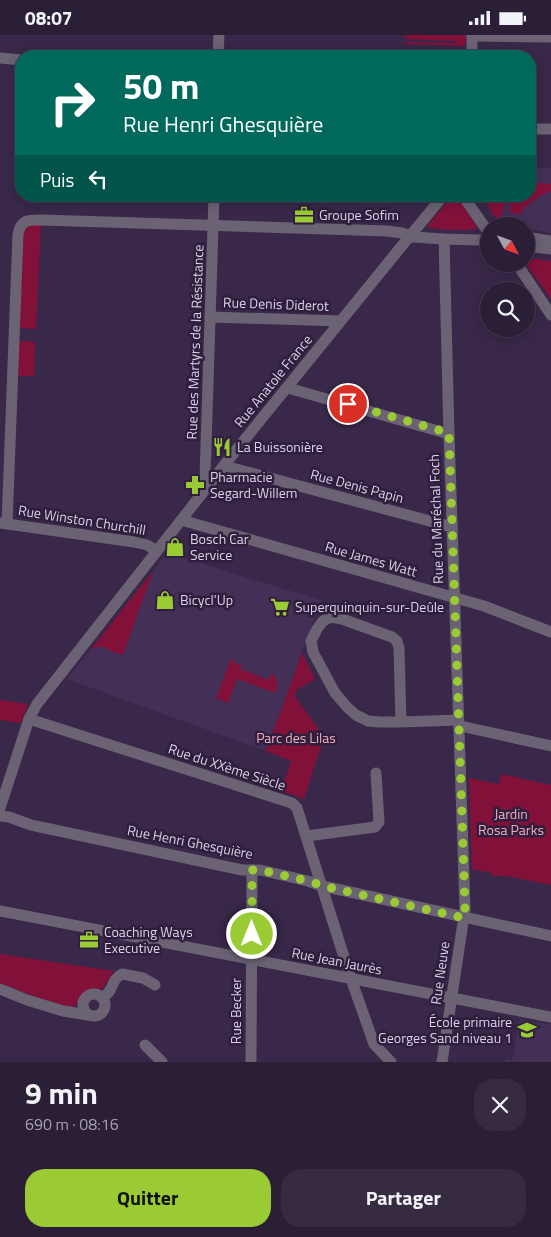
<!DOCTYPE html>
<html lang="fr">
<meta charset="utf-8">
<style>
body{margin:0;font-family:"Titillium Web",sans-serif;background:#372b42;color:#f1f3f6;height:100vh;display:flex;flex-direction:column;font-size:19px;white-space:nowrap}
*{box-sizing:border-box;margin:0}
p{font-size:16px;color:#a6a2ad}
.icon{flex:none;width:28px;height:28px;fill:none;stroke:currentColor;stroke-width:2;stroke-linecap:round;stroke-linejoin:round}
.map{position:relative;height:1027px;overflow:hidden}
.drawer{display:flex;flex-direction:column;background:#2b1e37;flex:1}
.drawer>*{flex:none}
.hud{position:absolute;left:15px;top:15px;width:521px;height:152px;border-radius:20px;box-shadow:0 2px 12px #0003,0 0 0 1px #473c52;background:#00695c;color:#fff;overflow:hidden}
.needle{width:32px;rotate:131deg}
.buttons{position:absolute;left:480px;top:182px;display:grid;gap:10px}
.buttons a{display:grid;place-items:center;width:55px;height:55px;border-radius:50%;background:#2b1e37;box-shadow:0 2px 12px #0003,0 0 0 1px #473c52;font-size:25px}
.pin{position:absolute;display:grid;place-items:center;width:42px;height:42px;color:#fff;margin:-21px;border:2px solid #fff;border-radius:50%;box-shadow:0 1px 5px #0007}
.me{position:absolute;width:55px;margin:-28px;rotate:0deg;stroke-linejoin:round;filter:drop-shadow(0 0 4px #0008)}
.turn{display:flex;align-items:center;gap:18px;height:105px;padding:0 25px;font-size:22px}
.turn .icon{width:65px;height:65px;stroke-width:2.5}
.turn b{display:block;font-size:35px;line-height:42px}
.then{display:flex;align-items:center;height:48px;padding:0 25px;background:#0003;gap:10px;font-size:19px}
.round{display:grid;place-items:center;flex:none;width:52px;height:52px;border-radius:20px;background:#372b42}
.headline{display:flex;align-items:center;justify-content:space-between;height:85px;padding:0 25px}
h1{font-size:30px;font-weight:700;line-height:38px}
.primary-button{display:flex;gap:10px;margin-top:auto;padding:10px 25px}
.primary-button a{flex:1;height:58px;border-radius:20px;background:#9acb34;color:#111;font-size:20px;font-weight:700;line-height:58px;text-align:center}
.primary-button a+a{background:#372b42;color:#f1f3f6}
.status{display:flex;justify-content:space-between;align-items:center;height:35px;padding:0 25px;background:#2b1e37;direction:ltr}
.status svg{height:14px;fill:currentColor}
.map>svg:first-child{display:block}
</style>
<div class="status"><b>08:07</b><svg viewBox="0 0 49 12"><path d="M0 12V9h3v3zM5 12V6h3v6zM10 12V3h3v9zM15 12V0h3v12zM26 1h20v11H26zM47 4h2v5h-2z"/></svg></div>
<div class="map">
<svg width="551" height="1027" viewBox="0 0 551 1027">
<rect width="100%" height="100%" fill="#392849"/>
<!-- built -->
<g fill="#443057">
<polygon points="530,132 551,133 551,198 527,193 526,191 522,191 497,183 493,180 484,161 530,161"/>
<polygon points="169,516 171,517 171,518 176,520 176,519 228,537 321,565 266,716 67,644"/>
<polygon points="520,984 551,990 551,1027 506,1027 506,1024 512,1025"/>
</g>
<!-- green -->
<g fill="#82113a">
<polygon points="405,0 466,0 465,11 404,9 404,7 456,8 456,6 405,4"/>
<path d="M530,147l21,2v7c-11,5 -26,13 -31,24l-11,-3 2,-6 -3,-1 3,-9h19z"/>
<path d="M452,161h4l21,30 -1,3c-11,2 -38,1 -48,-2v-2z"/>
<path d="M484,161h23l-6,24c-10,-3 -13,-15 -17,-24z"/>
<polygon points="41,188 36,294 19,293 23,197 29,190"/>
<polygon points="527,223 551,226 551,264 526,229"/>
<polygon points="19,306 35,307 34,341 17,341"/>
<polygon points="153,536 123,620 115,618 104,612 97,612 91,614"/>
<polygon points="302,618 315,644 298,654 294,660 324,702 304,764 281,756 291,726 266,716"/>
<polygon points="231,623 236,630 242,628 240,634 269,645 271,639 274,640 278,649 275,658 237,644 228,668 216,663"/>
<polygon points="0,665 28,669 21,688 0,685"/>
<polygon points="501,739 551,750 551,850 507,841 492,841 492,838 472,834 469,743 499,749"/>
<path d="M0,919l114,17 -12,18c-26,-1 -17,16 -32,18l-32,-9 -38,-15z"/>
</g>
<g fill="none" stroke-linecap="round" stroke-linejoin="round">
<!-- minor -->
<g stroke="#6b6374" stroke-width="11">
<polyline points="472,1 551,2"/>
<polyline points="218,21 219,0"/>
<polyline points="472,21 472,0"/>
<polyline points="0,23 21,25"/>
<polyline points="530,94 551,94"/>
<polyline points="463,161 489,198"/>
<polyline points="526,202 551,206"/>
<polyline points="526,211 551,214"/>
<polyline points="517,229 551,280"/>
<polyline points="210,282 340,286"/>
<polyline points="288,353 449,399"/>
<polyline points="225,431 452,492"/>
<polyline points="207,454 205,442 214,161"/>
<polyline points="181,485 484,571 551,597"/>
<polyline points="0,488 134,507 147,510 157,516"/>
<path d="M7,489l11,-290c3,-15 11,-14 24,-14l345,11 15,2 11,4 31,2 36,1 9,3"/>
<polyline points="29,684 292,768 297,773 350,941 374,1009 391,1027"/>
<polyline points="401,687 399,613 397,606 392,602 342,584 331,582 323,586 317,594 311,606 313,617 335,658 347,672 356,680 368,686 380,687 401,687 458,685"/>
<polyline points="459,691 465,692 551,711"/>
<polyline points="0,773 29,684 37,669 233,419 396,218 443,161"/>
<polyline points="0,781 9,782 31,790 242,835 260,835 308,846 322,851 341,855 551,901"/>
<polyline points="307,801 375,792 379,787 376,738"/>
<polyline points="0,876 551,982"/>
<polyline points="0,954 27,965 63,976 88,980"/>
<circle cx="94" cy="970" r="11"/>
<path d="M102,963c3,-2 5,-4 7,-6 5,-8 4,-13 13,-18l21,4 12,7"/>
<polyline points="145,1010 162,1027"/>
<polyline points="251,1027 252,835"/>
<polyline points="442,1027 465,874 449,399 444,204"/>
</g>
</g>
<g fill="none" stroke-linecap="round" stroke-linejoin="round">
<!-- route -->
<polyline stroke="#9acb34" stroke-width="9" stroke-dasharray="0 16.2" points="252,899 252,835 260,835 308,846 327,852 464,883 465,874 464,840 449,398 348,369"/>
</g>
<!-- icons -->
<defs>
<g id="office-bare" transform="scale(1.5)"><path d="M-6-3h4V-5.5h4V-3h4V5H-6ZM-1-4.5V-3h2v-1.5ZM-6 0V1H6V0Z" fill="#9acb34" stroke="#2f1e3e" stroke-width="2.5" paint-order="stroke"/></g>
<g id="restaurant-bare" transform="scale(1.5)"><path d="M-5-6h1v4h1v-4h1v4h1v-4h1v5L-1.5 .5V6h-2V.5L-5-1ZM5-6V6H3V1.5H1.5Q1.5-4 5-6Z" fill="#9acb34" stroke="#2f1e3e" stroke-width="2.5" paint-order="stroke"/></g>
<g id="pharmacy-bare" transform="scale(1.5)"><path d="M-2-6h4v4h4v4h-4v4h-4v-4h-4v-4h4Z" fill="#9acb34" stroke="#2f1e3e" stroke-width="2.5" paint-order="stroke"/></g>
<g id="shop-bare" transform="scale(1.5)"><path d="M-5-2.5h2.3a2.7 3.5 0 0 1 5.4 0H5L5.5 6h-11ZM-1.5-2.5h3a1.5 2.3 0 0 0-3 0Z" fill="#9acb34" stroke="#2f1e3e" stroke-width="2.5" paint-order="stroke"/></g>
<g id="supermarket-bare" transform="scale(1.5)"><path d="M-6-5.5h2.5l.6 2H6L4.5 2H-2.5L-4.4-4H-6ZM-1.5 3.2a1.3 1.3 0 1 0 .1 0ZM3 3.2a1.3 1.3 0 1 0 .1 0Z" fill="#9acb34" stroke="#2f1e3e" stroke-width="2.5" paint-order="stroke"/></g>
<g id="school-bare" transform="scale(1.5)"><path d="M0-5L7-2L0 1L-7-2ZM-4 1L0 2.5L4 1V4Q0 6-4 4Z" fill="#9acb34" stroke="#2f1e3e" stroke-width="2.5" paint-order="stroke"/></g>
</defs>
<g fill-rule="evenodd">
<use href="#office-bare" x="304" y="180"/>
<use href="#restaurant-bare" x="222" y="412"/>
<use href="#pharmacy-bare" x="195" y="450"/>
<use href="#shop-bare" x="175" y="512"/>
<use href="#shop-bare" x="165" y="565"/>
<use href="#supermarket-bare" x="280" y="572"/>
<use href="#office-bare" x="89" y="905"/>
<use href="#school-bare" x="527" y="995"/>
</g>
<g text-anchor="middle" stroke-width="5" stroke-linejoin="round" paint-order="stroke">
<!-- poi labels -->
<g font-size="14" fill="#dbd2e7" stroke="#2f1e3e" text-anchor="start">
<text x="319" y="185">Groupe Sofim</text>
<text x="237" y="417">La Buissonière</text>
<text x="210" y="447">Pharmacie<tspan x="210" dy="16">Segard-Willem</tspan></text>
<text x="190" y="509">Bosch Car<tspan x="190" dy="16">Service</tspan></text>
<text x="180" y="570">Bicycl'Up</text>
<text x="295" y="577">Superquinquin-sur-Deûle</text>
<text x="104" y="902">Coaching Ways<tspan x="104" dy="16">Executive</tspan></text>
<text x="512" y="992" text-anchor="end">École primaire<tspan x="512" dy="16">Georges Sand niveau 1</tspan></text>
</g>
<!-- street labels -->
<g font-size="14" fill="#dbd2e7" stroke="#2f1e3e">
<text transform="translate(276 269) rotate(2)" y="5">Rue Denis Diderot</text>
<text transform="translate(195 307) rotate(-88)" y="5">Rue des Martyrs de la Résistance</text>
<text transform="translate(273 346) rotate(-51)" y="5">Rue Anatole France</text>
<text transform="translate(357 451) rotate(15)" y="5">Rue Denis Papin</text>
<text transform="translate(436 484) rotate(-92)" y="5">Rue du Maréchal Foch</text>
<text transform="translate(82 485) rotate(9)" y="5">Rue Winston Churchill</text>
<text transform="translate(371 524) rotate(16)" y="5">Rue James Watt</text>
<text transform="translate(227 732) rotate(18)" y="5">Rue du XXème Siècle</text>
<text transform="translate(190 807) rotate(11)" y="5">Rue Henri Ghesquière</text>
<text transform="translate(337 926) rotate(11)" y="5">Rue Jean Jaurès</text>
<text transform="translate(440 938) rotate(-82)" y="5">Rue Neuve</text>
<text transform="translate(236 976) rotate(-90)" y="5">Rue Becker</text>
</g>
<!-- park labels -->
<g font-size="14" fill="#eeaeba" stroke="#2f1e3e">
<text x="296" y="708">Parc des Lilas</text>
<text x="511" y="784">Jardin<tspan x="511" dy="16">Rosa Parks</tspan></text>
</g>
</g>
</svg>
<div class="buttons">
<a><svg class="needle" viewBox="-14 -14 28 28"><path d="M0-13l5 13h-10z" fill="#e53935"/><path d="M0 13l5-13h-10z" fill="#a6a2ad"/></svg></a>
<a><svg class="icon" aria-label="search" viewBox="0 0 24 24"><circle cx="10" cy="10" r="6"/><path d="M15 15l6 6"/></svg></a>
</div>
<div class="pin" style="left:348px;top:369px;background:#d93025"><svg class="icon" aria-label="arrive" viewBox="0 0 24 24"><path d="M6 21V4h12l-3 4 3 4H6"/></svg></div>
<svg class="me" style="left:252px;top:899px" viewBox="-20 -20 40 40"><circle r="17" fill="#9acb34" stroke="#fff" stroke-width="3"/><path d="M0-11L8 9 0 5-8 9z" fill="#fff"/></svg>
<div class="hud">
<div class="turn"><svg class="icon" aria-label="right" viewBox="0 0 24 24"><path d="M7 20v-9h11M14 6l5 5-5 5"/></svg><div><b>50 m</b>Rue Henri Ghesquière</div></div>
<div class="then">Puis<svg class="icon" aria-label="left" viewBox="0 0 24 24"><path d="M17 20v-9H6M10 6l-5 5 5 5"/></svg></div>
</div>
</div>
<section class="drawer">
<div class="headline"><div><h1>9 min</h1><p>690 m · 08:16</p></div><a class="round"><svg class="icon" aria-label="close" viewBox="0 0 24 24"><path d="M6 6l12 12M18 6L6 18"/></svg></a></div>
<div class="primary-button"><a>Quitter</a><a>Partager</a></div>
</section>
